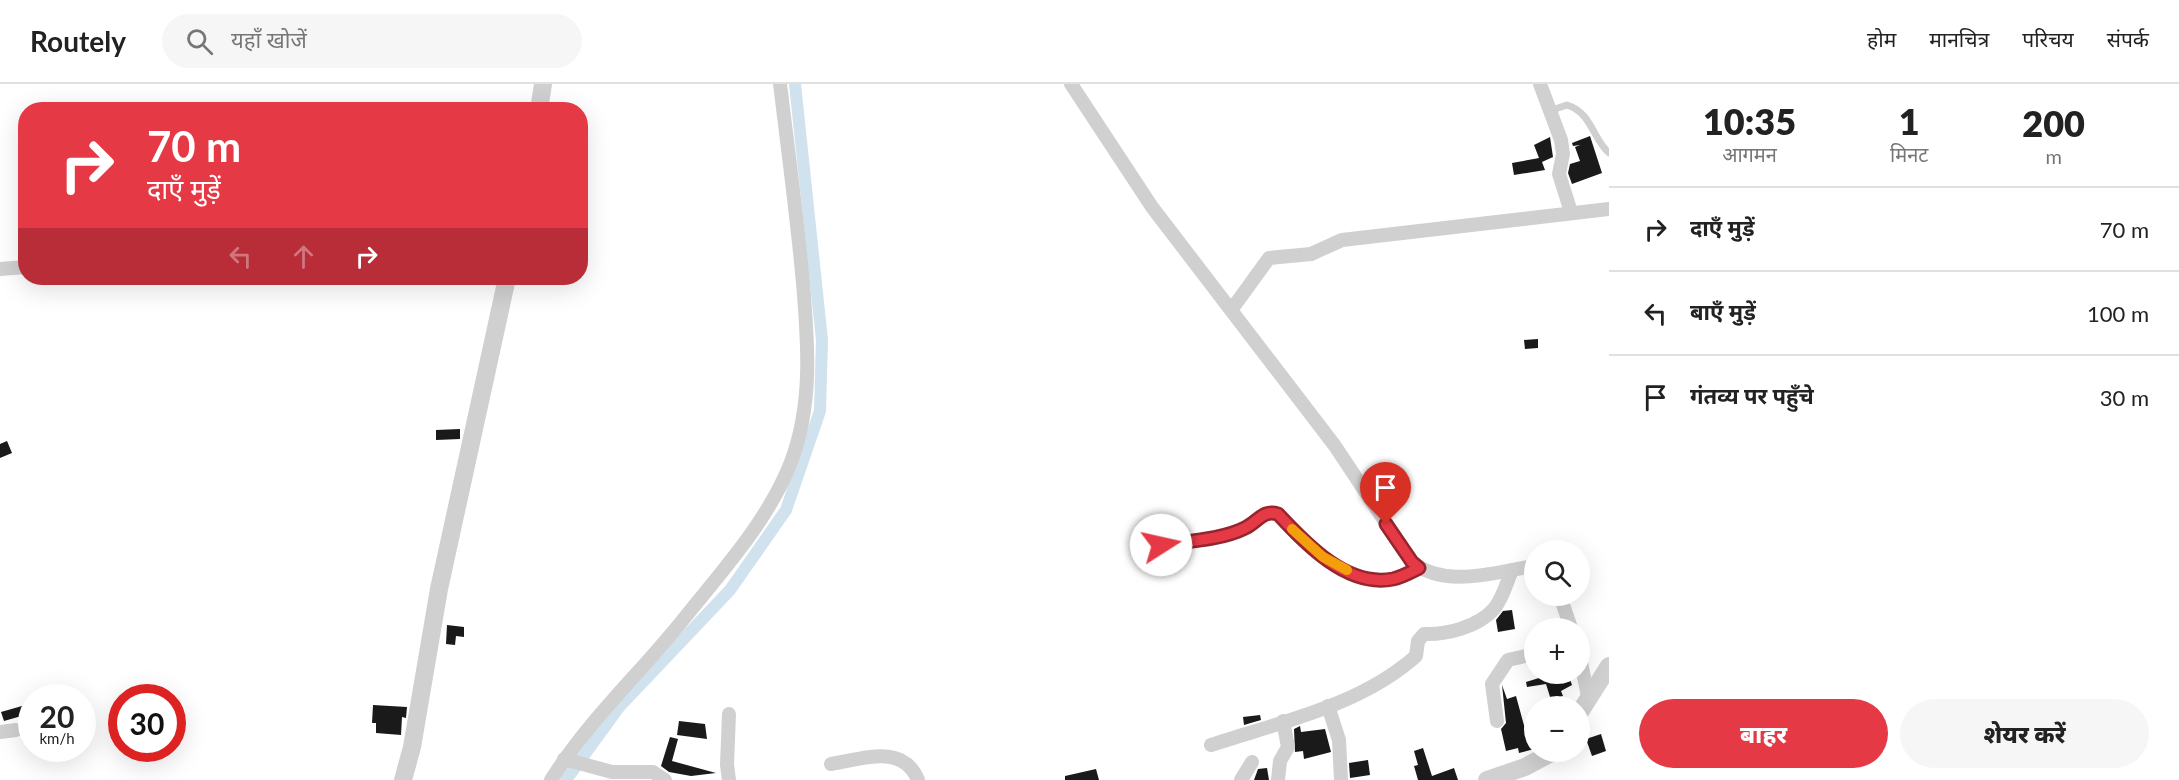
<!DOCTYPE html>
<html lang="hi">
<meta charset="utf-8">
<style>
body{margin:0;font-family:Lato,"Noto Sans Devanagari",sans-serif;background:#f6f6f6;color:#222;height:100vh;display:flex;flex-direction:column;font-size:22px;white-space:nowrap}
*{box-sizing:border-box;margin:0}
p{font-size:20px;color:#767676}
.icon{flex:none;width:33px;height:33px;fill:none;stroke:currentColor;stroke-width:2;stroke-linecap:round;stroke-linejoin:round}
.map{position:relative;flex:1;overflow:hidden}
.sheet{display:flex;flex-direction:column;background:#fff;width:570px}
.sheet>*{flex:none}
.top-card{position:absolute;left:18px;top:18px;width:570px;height:183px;border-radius:24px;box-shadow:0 6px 24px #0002;background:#e63946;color:#fff;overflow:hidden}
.controls{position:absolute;left:1524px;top:456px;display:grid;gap:12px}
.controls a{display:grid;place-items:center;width:66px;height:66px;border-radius:50%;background:#fff;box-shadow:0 6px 24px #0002;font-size:30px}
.speed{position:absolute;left:18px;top:600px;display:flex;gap:12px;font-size:30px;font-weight:700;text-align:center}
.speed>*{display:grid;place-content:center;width:78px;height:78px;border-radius:50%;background:#fff;box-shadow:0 6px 24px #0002;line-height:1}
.speed small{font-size:15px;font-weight:400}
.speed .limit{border:9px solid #d22;background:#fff;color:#111}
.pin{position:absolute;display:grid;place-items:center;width:51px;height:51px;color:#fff;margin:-62px -26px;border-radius:50% 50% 50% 0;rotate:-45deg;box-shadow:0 0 6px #0007}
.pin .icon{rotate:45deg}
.me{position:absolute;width:66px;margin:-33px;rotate:80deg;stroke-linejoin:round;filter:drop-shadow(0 0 4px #0008)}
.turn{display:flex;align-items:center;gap:21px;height:126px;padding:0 30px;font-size:27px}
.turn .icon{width:78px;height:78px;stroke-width:2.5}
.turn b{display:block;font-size:42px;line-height:51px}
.lanes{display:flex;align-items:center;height:57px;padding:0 30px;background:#0003;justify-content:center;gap:30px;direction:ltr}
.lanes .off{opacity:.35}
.eta{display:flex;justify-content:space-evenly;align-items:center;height:102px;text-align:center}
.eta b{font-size:36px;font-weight:800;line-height:42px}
.action{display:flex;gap:12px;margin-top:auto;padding:12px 30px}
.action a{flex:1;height:69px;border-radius:36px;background:#e63946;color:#fff;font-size:24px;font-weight:800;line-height:69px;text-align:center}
.action a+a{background:#f6f6f6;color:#222}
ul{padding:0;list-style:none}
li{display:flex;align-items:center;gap:18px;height:84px;padding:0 30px;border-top:2px solid #e0e0e0}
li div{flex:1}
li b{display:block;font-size:22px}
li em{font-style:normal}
header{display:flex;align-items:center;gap:36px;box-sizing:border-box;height:84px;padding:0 30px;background:#fff;border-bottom:2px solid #e0e0e0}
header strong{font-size:28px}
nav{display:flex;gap:33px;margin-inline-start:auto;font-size:21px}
.search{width:420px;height:54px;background:#f6f6f6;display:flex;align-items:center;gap:15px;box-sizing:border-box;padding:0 21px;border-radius:33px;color:#767676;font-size:22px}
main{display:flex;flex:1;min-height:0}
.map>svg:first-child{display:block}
</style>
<header>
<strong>Routely</strong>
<div class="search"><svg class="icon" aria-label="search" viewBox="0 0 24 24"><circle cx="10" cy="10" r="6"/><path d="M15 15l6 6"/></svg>यहाँ खोजें</div>
<nav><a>होम</a><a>मानचित्र</a><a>परिचय</a><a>संपर्क</a></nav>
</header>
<main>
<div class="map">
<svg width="1609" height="696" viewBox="0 0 1609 696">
<rect width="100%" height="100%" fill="#fff"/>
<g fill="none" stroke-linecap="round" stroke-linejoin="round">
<!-- canal -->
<polyline stroke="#cfe2ee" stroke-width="12" points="566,696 620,622 730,506 786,426 820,327 822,256 795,0"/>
</g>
<!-- building -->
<g fill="#1a1a1a">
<polygon points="1590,52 1602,89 1572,100 1568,89 1570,80 1580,77 1575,63 1580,61 1573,62 1572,59"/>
<polygon points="1550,53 1553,73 1542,78 1545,86 1514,91 1512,79 1539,74 1534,61"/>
<polygon points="1538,255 1538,264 1525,265 1524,256"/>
<polygon points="460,345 460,355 436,356 436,346"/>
<polygon points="7,357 12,369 0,374 0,360"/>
<polygon points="1512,526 1515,545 1498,548 1496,536 1503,527"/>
<polygon points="447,541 464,543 464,553 456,552 455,561 446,560"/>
<polygon points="1552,590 1568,590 1572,601 1561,607 1563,612 1551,616 1546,600 1527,603 1526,598"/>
<polygon points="1502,601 1507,615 1516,612 1525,645 1530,643 1534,665 1519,669 1518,664 1506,667 1501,645 1506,639"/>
<polygon points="373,621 407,623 406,634 402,633 401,651 376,649 376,639 372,639"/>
<polygon points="22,622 25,631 4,637 1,628"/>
<polygon points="1260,631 1261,636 1244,641 1243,633"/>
<polygon points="679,637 705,640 707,655 677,651"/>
<polygon points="1300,642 1301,648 1325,645 1331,668 1304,675 1303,667 1295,668 1294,645"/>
<polygon points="1601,650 1606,667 1592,672 1586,655"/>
<polygon points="670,653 678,655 672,677 716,689 691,692 669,688 661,682"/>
<polygon points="1423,664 1432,692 1454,684 1458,696 1418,696 1414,682 1418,681 1414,667"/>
<polygon points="1368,676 1370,691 1350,694 1349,679"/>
<polygon points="1267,684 1269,696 1254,696 1258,685"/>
<polygon points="1096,685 1099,696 1065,696 1065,692"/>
</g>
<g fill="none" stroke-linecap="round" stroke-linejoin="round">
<!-- service -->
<path stroke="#d0d0d0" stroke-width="7" d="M1549,27l18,-6c25,8 25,33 42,48"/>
<!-- minor -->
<g stroke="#d0d0d0" stroke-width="14">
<path d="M1071,0l81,123 183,239 77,116c34,27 83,10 122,4"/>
<polyline points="1540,0 1561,56 1563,70 1559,90 1571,128"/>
<polyline points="0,185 26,183"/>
<polyline points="1232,225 1269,174 1311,170 1342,156 1609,125"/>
<path d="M1161,461c26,-4 61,-5 85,-17 12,-6 17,-19 32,-14 28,30 69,74 115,65 9,-2 18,-7 26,-11"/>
<polyline points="1560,512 1571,544"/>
<polyline points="1580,574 1588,612"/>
<polyline points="1328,622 1339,656 1341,696"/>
<polyline points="729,630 727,681 729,696"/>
<polyline points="1497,637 1492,600 1508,576 1534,570"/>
<polyline points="0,648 16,646"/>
<path d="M1211,661c69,-23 149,-39 205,-89l2,-15 6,-7c22,1 54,-7 70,-25 9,-11 13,-27 18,-39"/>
<polyline points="564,675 612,688 653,688 665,696"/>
<path d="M831,680c32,-5 72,-21 87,16"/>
<path d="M551,696c40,-63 90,-107 135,-164 38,-47 83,-97 105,-154 22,-58 17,-119 12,-179 -6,-67 -15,-133 -23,-199"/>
<polyline points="1241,696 1252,678"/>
<polyline points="1278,696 1280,677 1288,663 1283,637"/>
</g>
<!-- tertiary -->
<g stroke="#d0d0d0" stroke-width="18">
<polyline points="539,26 543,0"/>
<polyline points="1580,628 1609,582"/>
<polyline points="403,696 412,663 439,505 507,194"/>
<polyline points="1487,696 1525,683 1553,668"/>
</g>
</g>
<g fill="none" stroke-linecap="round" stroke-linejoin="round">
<!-- route casing -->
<g stroke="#96252e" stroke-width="15">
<path id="route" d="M1161,461c26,-4 60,-5 84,-17 13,-6 18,-19 33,-14 28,30 69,74 115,65 9,-2 18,-7 26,-11l-7,-6 -26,-38"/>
</g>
<!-- route -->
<use href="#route" stroke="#e63946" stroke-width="10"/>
<!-- slow -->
<polyline stroke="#f59e0b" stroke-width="10" points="1292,445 1323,473 1347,486"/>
</g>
</svg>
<div class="controls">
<a><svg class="icon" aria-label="search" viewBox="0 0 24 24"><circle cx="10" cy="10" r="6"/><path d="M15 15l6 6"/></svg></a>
<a>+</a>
<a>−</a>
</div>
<div class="speed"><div>20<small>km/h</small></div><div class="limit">30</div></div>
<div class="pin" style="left:1386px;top:440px;background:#d93025"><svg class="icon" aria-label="arrive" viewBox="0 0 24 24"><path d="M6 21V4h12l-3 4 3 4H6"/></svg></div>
<svg class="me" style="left:1161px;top:461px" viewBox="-20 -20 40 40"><circle r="19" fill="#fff"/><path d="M0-13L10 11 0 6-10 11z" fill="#e63946"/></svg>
<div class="top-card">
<div class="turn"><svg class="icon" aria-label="right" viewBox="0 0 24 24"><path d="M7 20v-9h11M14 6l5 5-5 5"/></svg><div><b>70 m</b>दाएँ मुड़ें</div></div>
<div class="lanes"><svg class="icon off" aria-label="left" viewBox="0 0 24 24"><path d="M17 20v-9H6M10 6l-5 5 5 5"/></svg><svg class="icon off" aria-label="ahead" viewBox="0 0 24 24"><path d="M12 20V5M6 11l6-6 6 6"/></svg><svg class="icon" aria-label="right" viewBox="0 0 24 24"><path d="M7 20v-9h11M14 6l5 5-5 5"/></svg></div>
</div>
</div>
<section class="sheet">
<div class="eta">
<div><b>10:35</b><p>आगमन</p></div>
<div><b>1</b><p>मिनट</p></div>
<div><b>200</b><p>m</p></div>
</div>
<ul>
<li><svg class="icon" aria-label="right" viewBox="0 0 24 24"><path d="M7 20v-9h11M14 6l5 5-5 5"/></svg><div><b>दाएँ मुड़ें</b></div><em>70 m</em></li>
<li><svg class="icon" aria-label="left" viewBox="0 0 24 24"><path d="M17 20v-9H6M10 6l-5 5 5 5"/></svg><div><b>बाएँ मुड़ें</b></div><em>100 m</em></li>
<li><svg class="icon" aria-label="arrive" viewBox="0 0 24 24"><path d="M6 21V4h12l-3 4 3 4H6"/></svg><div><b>गंतव्य पर पहुँचे</b></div><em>30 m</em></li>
</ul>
<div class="action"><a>बाहर</a><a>शेयर करें</a></div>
</section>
</main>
